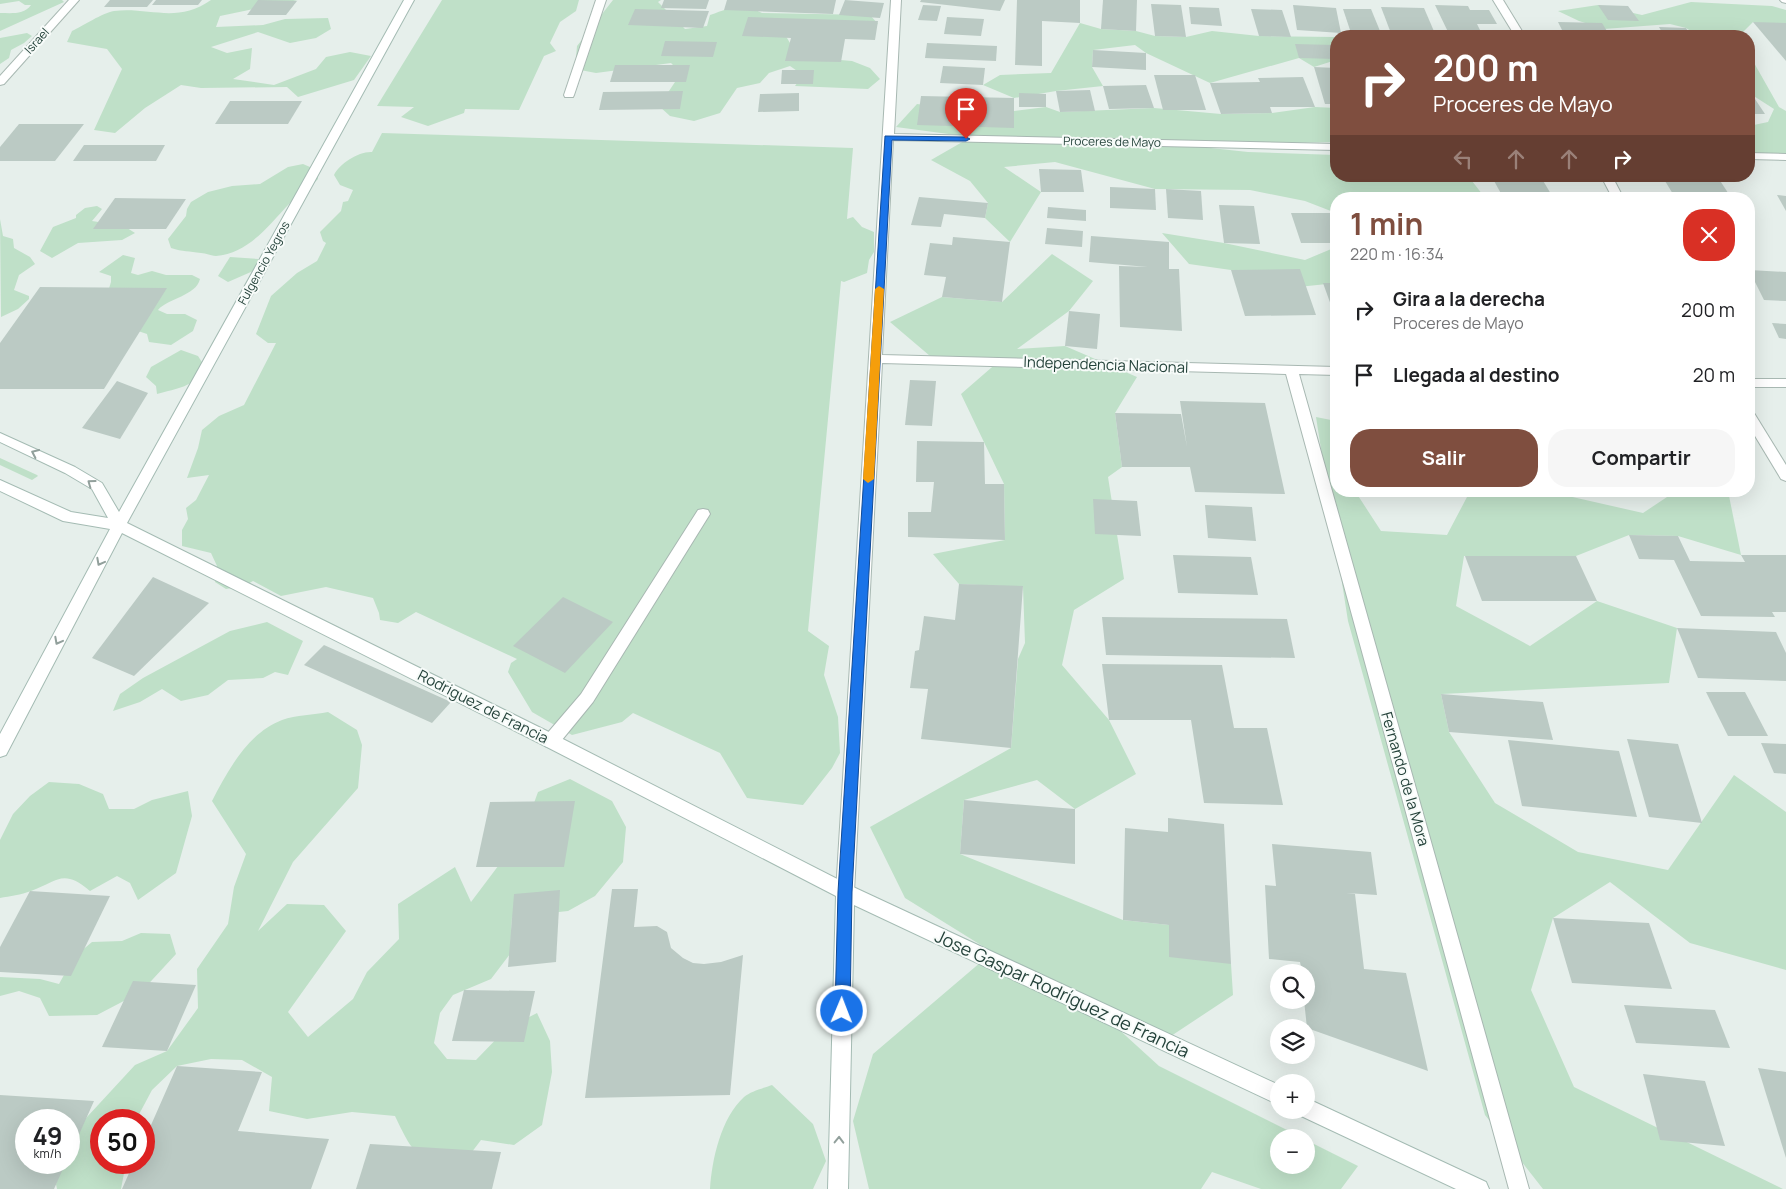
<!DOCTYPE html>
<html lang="es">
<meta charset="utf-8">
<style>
body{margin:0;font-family:Manrope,sans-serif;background:#f6f6f6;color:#202124;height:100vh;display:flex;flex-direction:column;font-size:19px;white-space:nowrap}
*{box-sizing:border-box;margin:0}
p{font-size:16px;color:#757577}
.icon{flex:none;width:28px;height:28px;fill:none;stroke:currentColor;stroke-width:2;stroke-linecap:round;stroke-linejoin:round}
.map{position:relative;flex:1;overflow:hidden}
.panel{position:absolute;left:1330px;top:192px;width:425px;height:305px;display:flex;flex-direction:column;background:#fff;border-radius:20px;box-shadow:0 5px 20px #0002}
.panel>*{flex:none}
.banner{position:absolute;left:1330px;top:30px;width:425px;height:152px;border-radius:20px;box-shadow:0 5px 20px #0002;background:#7f4e3f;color:#fff;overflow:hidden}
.controls{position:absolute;left:1270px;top:964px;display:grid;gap:10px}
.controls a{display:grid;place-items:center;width:45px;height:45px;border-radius:50%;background:#fff;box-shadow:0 5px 20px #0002;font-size:25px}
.speed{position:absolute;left:15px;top:1109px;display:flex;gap:10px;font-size:25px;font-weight:700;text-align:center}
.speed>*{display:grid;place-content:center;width:65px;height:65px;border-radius:50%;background:#fff;box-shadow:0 5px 20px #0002;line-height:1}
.speed small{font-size:12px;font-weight:400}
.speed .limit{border:8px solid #d22;background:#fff;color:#111}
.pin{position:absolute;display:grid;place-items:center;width:42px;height:42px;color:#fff;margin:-51px -21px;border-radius:50% 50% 50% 0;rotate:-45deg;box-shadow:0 0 5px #0007}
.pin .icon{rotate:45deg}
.me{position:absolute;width:55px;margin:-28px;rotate:1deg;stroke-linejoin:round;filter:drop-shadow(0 0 4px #0008)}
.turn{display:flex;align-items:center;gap:18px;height:105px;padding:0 20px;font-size:22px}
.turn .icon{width:65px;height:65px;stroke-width:2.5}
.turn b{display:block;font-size:35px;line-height:42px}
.lanes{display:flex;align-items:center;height:48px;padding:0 20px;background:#0003;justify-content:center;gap:25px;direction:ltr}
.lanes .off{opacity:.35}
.round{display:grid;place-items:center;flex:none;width:52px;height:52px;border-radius:20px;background:#f6f6f6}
.overview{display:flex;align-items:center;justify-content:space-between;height:85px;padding:0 20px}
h1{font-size:30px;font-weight:700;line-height:38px;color:#7f4e3f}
.cta{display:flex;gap:10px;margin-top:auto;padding:10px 20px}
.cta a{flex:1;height:58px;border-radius:20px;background:#7f4e3f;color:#fff;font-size:20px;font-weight:700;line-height:58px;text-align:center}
.cta a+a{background:#f6f6f6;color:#202124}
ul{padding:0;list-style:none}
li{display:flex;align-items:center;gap:15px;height:65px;padding:0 20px}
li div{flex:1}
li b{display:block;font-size:19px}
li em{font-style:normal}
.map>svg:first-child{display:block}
</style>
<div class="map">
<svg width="1786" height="1189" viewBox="0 0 1786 1189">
<rect width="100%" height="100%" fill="#e6efeb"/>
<!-- green -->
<g fill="#bfe0c8">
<path d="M0,0h62l2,2 -64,29v-18c11,0 24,2 31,-8h-6l-6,-4 -19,3z"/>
<path d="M211,0h87l-78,16 -4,11 47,-2 22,-6 43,-1 3,11 -15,9 -26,5 -32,-11 -47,15 16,6 25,-5 -2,21 -17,10 41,6 42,-16 10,-12 24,-5 21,4 -17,24 -56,17 -11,-10 -86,1 -20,-3 -36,23 -30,25 -21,-3 28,-61 -15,-20 -40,-7 5,-11c11,-5 30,-18 42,-20 36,-4 63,13 97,-11z"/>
<polygon points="442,0 579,0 576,11 560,22 550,43 556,51 544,56 519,110 465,109 464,113 428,126 401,117 414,107 377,106"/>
<path d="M613,0h48l-3,2 27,27 22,-3 3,-11c22,-8 31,-13 52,-2l108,2 8,9 -20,6 -77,-2 12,20 13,9 46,4 18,7 10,11 -12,10 -73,-3 8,-11 -13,-9 -21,7 -9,10 -23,5 -17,25 -26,8 -24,-5 -11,-10 22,-33 -10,-10 -75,10 -21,-4 2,-23z"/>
<polygon points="1691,2 1772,6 1786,10 1786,28 1753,22 1739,36 1699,36 1686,28 1670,24 1604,29 1579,21 1558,11 1598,5 1642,15"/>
<polygon points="1080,23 1101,29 1136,31 1155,36 1186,37 1212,31 1259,36 1336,37 1336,60 1314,67 1299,58 1210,83 1146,53 1135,45 1093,50 1092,67 1103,86 1056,91 1014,98 983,85 1000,75 1051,73"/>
<polygon points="27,33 32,36 24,43 11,50 9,58 0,64 0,38"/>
<polygon points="1749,54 1779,107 1786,111 1786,155 1749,156 1749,126 1768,122 1774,109 1749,93"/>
<polygon points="917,104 991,114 1046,107 1060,112 1154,108 1221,114 1272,113 1315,107 1336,108 1336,142 1183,145 1248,152 1336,155 1336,176 1462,176 1472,181 1486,199 1336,199 1336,213 1305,201 1250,190 1155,189 1055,162 1004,167 1041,192 1010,242 985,218 988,203 970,181 931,160 971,137 896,127"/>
<path d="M382,133l471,15 -6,71 6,-2 9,10 12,5v20l-5,8 -2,13 -23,9 -3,-1 -33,350 21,15 -5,29 14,42 2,36 -8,15 -29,37 -56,-7 -27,-45 -87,-40 -11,9 -50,13 -40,-23 -24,-40 3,-9 6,-4 -101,-47 -18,11 -18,-3 -1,-7 -6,-15 -47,-11 -45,9 -28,-15 -9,5 -18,3 -11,-7 2,-16 -6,-13 -29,-7v-16l6,-11 -2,-11 10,-8 13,-25 -22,3 11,-30 4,-18 17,-14 25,-11 32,-62h-8l-12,-9 15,-38 26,-23 20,-12 9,-18 -3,-2 -3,-9 21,-21 2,-9 5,-1 5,-11 -13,-5 -6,-10c5,-11 25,-24 38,-23z"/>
<path d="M303,164l14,6 1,9c-9,10 -20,16 -29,25 -21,22 -40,49 -73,52 -5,0 -10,-3 -15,-3 -12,-2 -18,-1 -30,-5l-3,-9 18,-23 1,-7 4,-7 17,-10 24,-6 28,-2 28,-17z"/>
<polygon points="97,206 102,209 92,221 124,226 135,233 122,240 78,243 52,258 40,251 53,227 76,218 76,215 85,208"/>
<polygon points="0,219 3,236 13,239 14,248 30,257 35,264 19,275 14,290 29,296 29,299 18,309 1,317"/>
<polygon points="1162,233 1224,243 1305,260 1336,247 1336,283 1289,288 1231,270 1189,264"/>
<polygon points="1052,254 1093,281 1069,311 1017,349 1065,346 1137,377 1115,413 1122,467 1108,477 1124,579 1074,610 1062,665 1109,720 1136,774 1075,809 1037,780 964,800 960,854 1123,920 1169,925 1231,964 1233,995 1162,1042 1103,1015 1159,1066 1301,1137 1279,1138 1279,1165 1306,1165 1306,1140 1358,1166 1341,1189 1261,1189 1212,1172 1201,1189 869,1189 853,1121 873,1054 988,956 1005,960 905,898 870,827 1011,748 1018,659 1025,643 1023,587 959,584 933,554 1005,540 1004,484 961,394 999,361 930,356 890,322 942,297 1002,302"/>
<path d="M123,255l12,3 -4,15 7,2 14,-4 14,4h26l8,4c-4,17 -32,19 -42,31l9,4h18l12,6 -4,11 -22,14 -22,-3 -2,-8 -9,-3 -32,-33 5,-16v-6l-12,-4z"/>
<polygon points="230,257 258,259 260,268 228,282 218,276"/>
<path d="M181,350l17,6 7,11c-12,21 -27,21 -48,27l-1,-8 -10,-9 5,-10z"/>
<polygon points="1316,417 1336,421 1336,491 1355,491 1381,531 1447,535 1467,497 1466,491 1562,491 1568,496 1643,513 1676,491 1728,491 1741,555 1678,536 1629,535 1576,556 1464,556 1456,606 1530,646 1597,601 1677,628 1669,683 1441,694 1449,732 1495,803 1578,852 1668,870 1734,775 1786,812 1786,970 1690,943 1610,882 1553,918 1531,990 1574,1087 1783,1189 1543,1189 1485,1115 1348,621"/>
<polygon points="0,458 37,475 38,476 32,480 0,465"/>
<polygon points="267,622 303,641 288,675 275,672 263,678 228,680 208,695 181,701 162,689 140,702 113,711 120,694 143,678 230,631"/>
<path d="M328,712l29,18 5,15 -4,43 -65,74 -35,69 29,-27 37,1 22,26 -58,81 20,25 45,-38 14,-27 32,-33 -1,-35 57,-37 16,35 52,-69 15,-41 32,-13 42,22 14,26 -3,35 -28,34 -27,15 -56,6 -2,37 -19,25 -38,16 -13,18 -6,30 13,16 29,1 30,-31 31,-16 13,28 2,31 -10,53 -28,20 -33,-5 -19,25c-47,-9 -46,-5 -67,-49l-43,-4 -45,7 -38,-8 3,-34 -30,-17 -31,-1 -34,7 -25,24 -16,30h-35v42l25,1 -5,26h-64l-1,-5 8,-21 5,-1v-14l6,-18 60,-65 32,-14 31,-43 -1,-39 31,-45 6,-37 12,-33 -34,-53c16,-31 36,-68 70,-81 14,-5 32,-5 46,-8z"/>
<path d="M49,782l30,2 24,10 6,15h25l18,-9 36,-9 4,25 -16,57 -38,27 -8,-17 -13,-7 -27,15c-27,-23 -32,-10 -59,0 -10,4 -21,5 -31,7v-58l13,-26 17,-18z"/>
<polygon points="141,933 170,934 176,954 141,992 97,1015 49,1016 40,998 19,991 0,996 0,977 40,979 59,984 74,957 92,942 122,941"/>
<path d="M772,1085l41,39 13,37 -13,28h-103c2,-30 11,-71 34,-92 7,-6 20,-9 28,-12z"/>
</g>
<!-- building -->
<g fill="#bbcac4">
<polygon points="110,0 153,0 147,7 104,7"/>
<polygon points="156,0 202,0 198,5 152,5"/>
<polygon points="258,0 297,1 286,15 247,15"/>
<polygon points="664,0 709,0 706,9 661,8"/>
<polygon points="727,0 836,0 833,14 724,10"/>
<polygon points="845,0 884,3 880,18 839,15"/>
<polygon points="921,0 1005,0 1000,11 920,2"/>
<polygon points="1017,0 1080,0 1080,23 1042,21 1042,66 1015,65"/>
<polygon points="1103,0 1137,0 1136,31 1101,29"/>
<polygon points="1151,4 1181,5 1186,37 1155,36"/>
<polygon points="923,5 941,6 937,21 918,20"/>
<polygon points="1293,5 1336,8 1341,33 1297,30"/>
<polygon points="1435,5 1468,6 1470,10 1489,10 1497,24 1477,24 1483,36 1450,36"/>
<polygon points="1598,5 1628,6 1639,21 1608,20"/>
<polygon points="1189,7 1219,8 1222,26 1191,24"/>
<polygon points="1381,7 1424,8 1436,36 1392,36"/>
<polygon points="635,9 709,11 703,28 628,25"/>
<polygon points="1251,9 1282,10 1291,37 1259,36"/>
<polygon points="1343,9 1371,9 1380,31 1350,30"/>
<polygon points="748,17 878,21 875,40 845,39 841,62 785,61 791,38 742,36"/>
<polygon points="947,17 984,19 981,36 944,34"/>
<polygon points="1558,22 1602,23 1610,36 1565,36"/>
<polygon points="1753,22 1786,23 1786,61"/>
<polygon points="1659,27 1686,28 1691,36 1664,36"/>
<polygon points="665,41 717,42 713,57 661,56"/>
<polygon points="927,43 997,46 996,61 925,58"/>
<polygon points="1295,44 1334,45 1336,59 1299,58"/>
<polygon points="1093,50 1146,53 1146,70 1092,67"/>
<polygon points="615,65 690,65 686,82 610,82"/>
<polygon points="943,66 985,68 983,85 940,83"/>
<polygon points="1314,67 1336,68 1336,104 1325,104"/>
<polygon points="782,70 814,70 813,84 781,84"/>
<polygon points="1154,75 1195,75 1206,110 1163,110"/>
<polygon points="1303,77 1315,107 1270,107 1272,113 1221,114 1210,83 1260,82 1258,78"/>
<polygon points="1146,85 1154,108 1109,109 1103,86"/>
<polygon points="1090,90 1095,111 1060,112 1056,91"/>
<polygon points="1749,90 1765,114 1749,114"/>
<polygon points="683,91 680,109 599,110 603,92"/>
<polygon points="799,93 799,111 758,112 760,94"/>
<polygon points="1019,93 1046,94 1046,107 1019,107"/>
<polygon points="921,96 1014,98 1014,128 917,125"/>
<polygon points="230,101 302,101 288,124 215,124"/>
<polygon points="19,124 84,124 55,161 0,161 0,147"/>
<polygon points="84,145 165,145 156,161 73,161"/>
<polygon points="1039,169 1081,170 1084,192 1041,192"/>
<polygon points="1662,176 1717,176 1732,199 1676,199"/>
<polygon points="1493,179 1542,179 1554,199 1504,199"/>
<polygon points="1110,187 1155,189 1156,210 1110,208"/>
<polygon points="1166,189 1201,191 1203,220 1168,218"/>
<polygon points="1777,195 1786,196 1786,211"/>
<polygon points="919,197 988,203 985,218 944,214 941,227 911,225"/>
<polygon points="115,198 186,199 166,229 93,229"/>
<polygon points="1219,205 1254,206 1260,244 1224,243"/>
<polygon points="1048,207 1086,210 1086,221 1047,218"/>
<polygon points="1291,213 1336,213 1336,243 1301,243"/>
<polygon points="1047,228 1083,231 1082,247 1045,244"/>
<polygon points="1091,236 1169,242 1169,269 1179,269 1182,331 1120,327 1119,266 1148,267 1089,262"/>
<polygon points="953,237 1010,242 1002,302 942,297 946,277 924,275 930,243 952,245"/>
<polygon points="1300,269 1316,315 1245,316 1231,270"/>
<polygon points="1749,270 1786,272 1786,301 1764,300"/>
<polygon points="1323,283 1336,283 1336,319"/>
<polygon points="40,287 167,288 104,389 0,389 0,343"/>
<polygon points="1069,311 1100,314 1097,349 1065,346"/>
<polygon points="1772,323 1786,324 1786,339 1779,338"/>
<polygon points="910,380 936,381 932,426 905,425"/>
<polygon points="117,381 148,393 120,439 82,428"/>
<polygon points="1180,401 1265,403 1285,494 1195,492 1190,467 1122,467 1115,413 1181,414 1187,447"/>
<polygon points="917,441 984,442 985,484 1004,484 1005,540 908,537 908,512 931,512 934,482 916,482"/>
<polygon points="1381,491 1466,491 1467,497 1382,493"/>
<polygon points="1093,499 1137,501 1141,536 1095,534"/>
<polygon points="1205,505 1252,507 1256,541 1208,538"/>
<polygon points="1629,535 1678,536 1690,561 1745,562 1741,555 1786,555 1786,612 1772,612 1775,617 1701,616 1674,560 1639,559"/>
<polygon points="1173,555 1251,557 1258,595 1178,593"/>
<polygon points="1465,556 1576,556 1597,601 1482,601"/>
<polygon points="153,577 209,603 134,676 92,658"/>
<polygon points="959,584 1023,586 1011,748 921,739 928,689 910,688 915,651 919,650 924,616 955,620"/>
<polygon points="563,597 613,622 565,673 513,646"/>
<polygon points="1102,617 1287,619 1295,658 1106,655"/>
<polygon points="1677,628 1776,632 1786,653 1786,681 1698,678"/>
<polygon points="324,645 451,702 432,723 304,665"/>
<polygon points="1102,664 1222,665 1234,728 1267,728 1283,805 1204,803 1191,720 1109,720"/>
<polygon points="1706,692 1745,692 1768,736 1728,736"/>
<polygon points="1441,694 1543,702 1553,740 1449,732"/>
<polygon points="1627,739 1678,744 1702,823 1649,817"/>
<polygon points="1508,740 1619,751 1637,817 1522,806"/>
<polygon points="1761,743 1786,744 1786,774 1774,773"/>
<polygon points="964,800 1075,809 1075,864 960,854"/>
<polygon points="575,801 564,867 476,867 490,802"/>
<polygon points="1168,818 1224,824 1231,964 1169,957 1169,925 1123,920 1125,828 1168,832"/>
<polygon points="1272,844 1371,852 1377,895 1346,893 1355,894 1364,969 1406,973 1428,1071 1307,1028 1304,1000 1306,1000 1306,972 1302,972 1300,962 1269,959 1265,885 1276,886"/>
<polygon points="612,889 638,889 634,927 657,926 667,932 671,948 683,958 693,963 704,964 721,962 743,955 730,1095 585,1098"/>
<polygon points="560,890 556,962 508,967 514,894"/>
<polygon points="30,891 110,896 71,976 0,972 0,947"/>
<polygon points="1553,918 1649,923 1672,989 1572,983"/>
<polygon points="133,981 196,985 167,1051 102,1047"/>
<polygon points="464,990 535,991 524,1042 452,1041"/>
<polygon points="1624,1005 1715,1010 1730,1048 1636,1043"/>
<polygon points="177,1066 262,1072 238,1131 329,1139 311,1189 122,1189 134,1162 144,1162 144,1141"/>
<polygon points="1758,1068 1786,1072 1786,1158"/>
<polygon points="1643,1074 1705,1081 1725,1146 1660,1140"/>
<polygon points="0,1095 94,1101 69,1157 69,1120 26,1120 26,1162 66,1162 54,1189 0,1189"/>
<polygon points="370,1144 501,1152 492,1189 356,1189"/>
</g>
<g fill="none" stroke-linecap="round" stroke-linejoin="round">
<!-- lane casing -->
<g stroke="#a8b8b2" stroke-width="2">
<polygon id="lane" points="703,509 708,510 710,514 593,702 557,746 551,748 545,746 543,741 545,736 581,694 698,510"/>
</g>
<!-- street casing -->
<g stroke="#a8b8b2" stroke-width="2">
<g id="street">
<polygon points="69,0 79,0 4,84 0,85 0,76"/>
<polygon points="596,0 606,0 574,95 573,97 565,97 564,95"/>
<polygon points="891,0 901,0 894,134 1336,144 1336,150 893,140 882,355 1336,367 1336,375 1299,374 1529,1189 1509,1189 1286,374 882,363 854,892 851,898 845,900 839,898 836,892"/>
<polygon points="1493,0 1503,0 1525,36 1515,36"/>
<polygon points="1780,0 1786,0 1786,3 1782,2"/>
<polygon points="1749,153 1786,154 1786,160 1749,159"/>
<polygon points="1601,176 1612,176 1624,199 1613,199"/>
<rect x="1749" y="379" width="37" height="8"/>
<polygon points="1749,412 1754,413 1786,465 1786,481 1781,479 1749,426"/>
</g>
</g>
<!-- secondary casing -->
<g stroke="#a4bbb3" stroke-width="2">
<g id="secondary">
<polygon points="404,0 414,0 127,523 557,736 851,886 1279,1085 1279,1105 854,905 848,1189 828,1189 836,896 545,746 122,533 6,755 0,757 0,734 110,529 63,521 0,491 0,480 71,512 108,518 92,489 65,473 0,442 0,433 75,467 102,483 119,512"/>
<polygon points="1306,1098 1486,1182 1489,1189 1456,1189 1299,1115 1297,1110 1306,1110"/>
</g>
</g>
<!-- lane -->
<use href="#lane" fill="#fff" fill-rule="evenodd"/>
<!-- street -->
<use href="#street" fill="#fff" fill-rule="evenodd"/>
<!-- secondary -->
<use href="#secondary" fill="#fff" fill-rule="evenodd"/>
</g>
<!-- one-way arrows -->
<defs><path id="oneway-chevron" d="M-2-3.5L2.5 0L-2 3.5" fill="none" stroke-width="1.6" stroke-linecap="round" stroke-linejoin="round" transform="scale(1.25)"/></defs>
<g stroke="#92a09c">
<use href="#oneway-chevron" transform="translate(35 453) rotate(-155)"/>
<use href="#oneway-chevron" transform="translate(91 483) rotate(-144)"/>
<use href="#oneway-chevron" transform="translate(100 562) rotate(118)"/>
<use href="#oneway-chevron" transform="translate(58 641) rotate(118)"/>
<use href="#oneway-chevron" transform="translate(839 1140) rotate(-89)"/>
</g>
<!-- route -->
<polygon fill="#1a73e8" stroke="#114b97" points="885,136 966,137 970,139 966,141 892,140 852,892 850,1011 847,1016 842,1018 837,1016 835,1011 838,892"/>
<!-- slow -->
<polygon fill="#f59e0b" points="879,286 884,289 874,479 868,483 863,479 875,289"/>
<g text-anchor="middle" stroke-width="4" stroke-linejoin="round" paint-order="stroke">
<!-- far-street labels -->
<g font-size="12" fill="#24423a" stroke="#f7fbf9">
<text transform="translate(37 41) rotate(-48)" y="4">Israel</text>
<text transform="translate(1112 142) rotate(1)" y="4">Proceres de Mayo</text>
<text transform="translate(264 263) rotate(-61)" y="4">Fulgencio Yegros</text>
</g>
<!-- street labels -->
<g font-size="15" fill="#24423a" stroke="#f7fbf9">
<text transform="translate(1106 365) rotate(2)" y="5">Independencia Nacional</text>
<text transform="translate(483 707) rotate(27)" y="5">Rodriguez de Francia</text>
<text transform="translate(1405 779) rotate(74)" y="5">Fernando de la Mora</text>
</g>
<!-- near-street labels -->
<g font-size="18" fill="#24423a" stroke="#f7fbf9">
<text transform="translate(1062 994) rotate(25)" y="6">Jose Gaspar Rodríguez de Francia</text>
</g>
</g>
</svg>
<div class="controls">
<a><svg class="icon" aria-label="search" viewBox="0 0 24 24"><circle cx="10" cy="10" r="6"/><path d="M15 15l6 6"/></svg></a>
<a><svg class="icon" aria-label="layers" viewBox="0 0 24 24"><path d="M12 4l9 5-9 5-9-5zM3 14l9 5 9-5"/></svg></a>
<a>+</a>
<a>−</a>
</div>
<div class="speed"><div>49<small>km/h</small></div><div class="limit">50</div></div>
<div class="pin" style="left:966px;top:139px;background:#d93025"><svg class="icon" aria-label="arrive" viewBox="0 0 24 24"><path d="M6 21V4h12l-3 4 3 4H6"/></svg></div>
<svg class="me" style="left:842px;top:1011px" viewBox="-20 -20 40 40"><circle r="17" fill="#1a73e8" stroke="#fff" stroke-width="3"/><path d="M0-11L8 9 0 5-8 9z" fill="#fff"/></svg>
<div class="banner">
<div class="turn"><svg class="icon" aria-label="right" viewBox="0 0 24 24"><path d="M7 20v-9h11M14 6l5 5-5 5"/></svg><div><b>200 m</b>Proceres de Mayo</div></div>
<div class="lanes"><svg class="icon off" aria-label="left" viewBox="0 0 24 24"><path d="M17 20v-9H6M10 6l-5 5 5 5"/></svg><svg class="icon off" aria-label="ahead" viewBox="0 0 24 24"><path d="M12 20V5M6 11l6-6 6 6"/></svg><svg class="icon off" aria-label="ahead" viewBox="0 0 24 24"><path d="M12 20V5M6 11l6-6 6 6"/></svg><svg class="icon" aria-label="right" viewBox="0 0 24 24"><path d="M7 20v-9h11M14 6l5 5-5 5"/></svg></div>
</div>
<section class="panel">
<div class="overview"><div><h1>1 min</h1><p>220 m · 16:34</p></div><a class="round" style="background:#d93025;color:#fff"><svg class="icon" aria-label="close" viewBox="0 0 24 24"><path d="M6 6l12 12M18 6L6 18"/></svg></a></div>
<ul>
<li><svg class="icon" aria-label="right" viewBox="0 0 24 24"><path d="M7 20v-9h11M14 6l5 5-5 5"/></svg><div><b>Gira a la derecha</b><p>Proceres de Mayo</p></div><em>200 m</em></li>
<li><svg class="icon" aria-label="arrive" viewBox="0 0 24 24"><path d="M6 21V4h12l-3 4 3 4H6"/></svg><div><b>Llegada al destino</b></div><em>20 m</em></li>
</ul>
<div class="cta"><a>Salir</a><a>Compartir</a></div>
</section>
</div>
